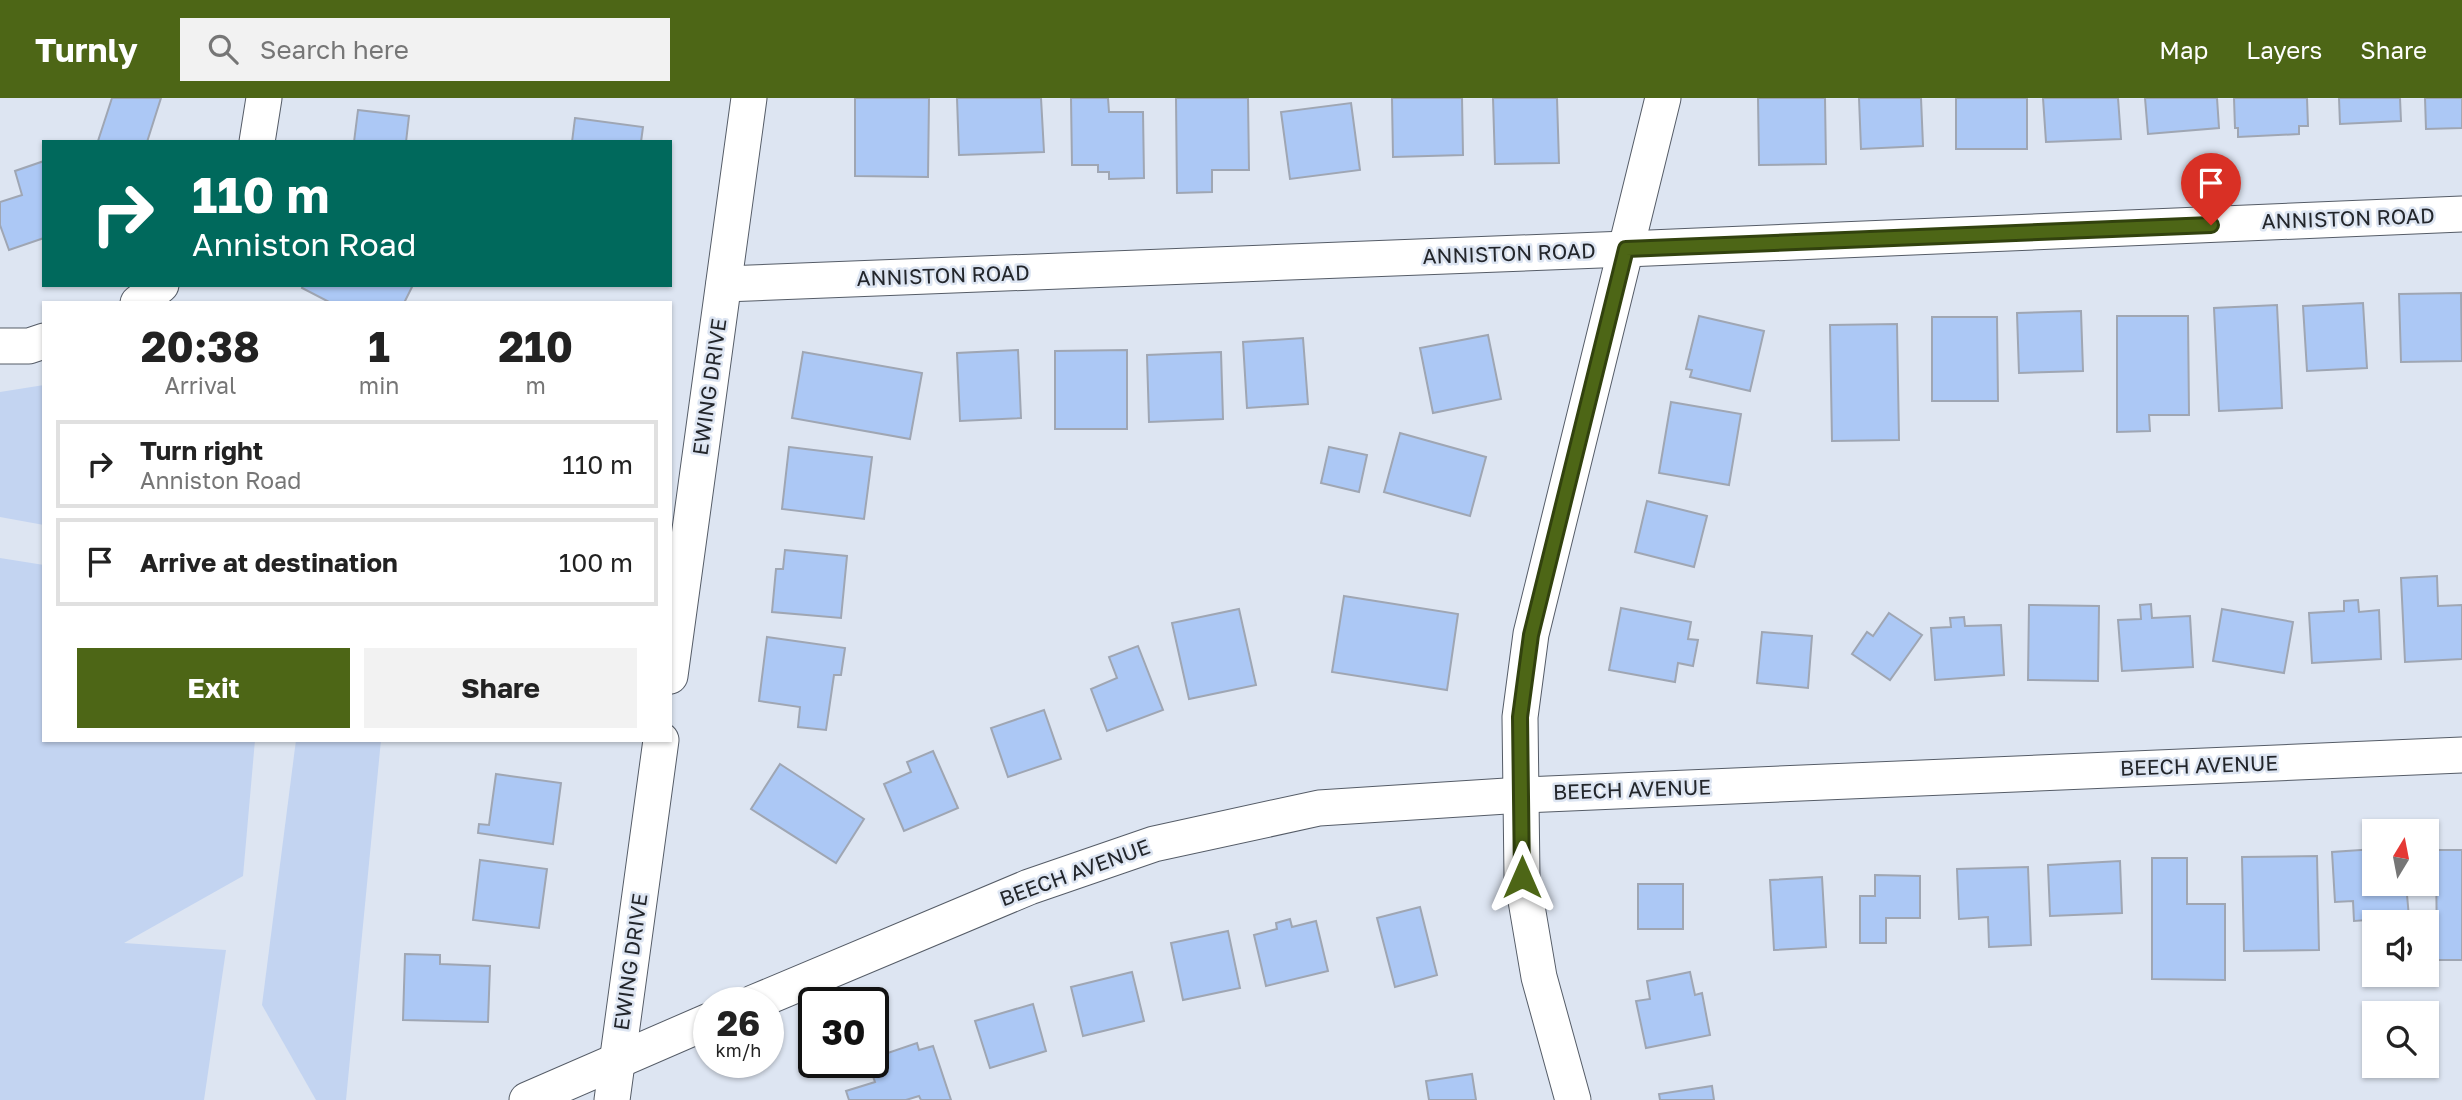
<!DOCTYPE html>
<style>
body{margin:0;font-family:"Golos Text",sans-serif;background:#f2f2f2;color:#222;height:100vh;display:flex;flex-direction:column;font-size:26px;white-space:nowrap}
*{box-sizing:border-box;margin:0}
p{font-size:23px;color:#767676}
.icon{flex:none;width:38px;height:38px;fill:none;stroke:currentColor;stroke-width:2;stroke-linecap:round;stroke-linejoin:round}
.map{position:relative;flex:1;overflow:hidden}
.panel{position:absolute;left:42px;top:203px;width:630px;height:441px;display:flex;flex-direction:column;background:#fff;border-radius:0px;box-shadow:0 2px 5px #0004}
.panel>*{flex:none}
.hud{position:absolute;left:42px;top:42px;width:630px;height:147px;border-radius:0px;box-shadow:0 2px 5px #0004;background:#00695c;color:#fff;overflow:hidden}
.needle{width:46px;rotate:10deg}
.fabs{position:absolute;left:2362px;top:721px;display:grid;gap:14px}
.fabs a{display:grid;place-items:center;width:77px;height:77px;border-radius:0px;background:#fff;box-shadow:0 2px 5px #0004;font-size:35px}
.speed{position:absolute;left:693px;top:889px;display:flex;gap:14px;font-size:35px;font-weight:700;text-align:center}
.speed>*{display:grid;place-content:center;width:91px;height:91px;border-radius:50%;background:#fff;box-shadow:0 2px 5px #0004;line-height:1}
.speed small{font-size:18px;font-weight:400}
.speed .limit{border:4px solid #111;border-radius:10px;background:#fff;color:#111}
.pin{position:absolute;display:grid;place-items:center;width:60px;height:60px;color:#fff;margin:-72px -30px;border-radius:50% 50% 50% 0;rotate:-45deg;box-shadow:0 0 7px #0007}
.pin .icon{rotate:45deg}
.me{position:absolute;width:77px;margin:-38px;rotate:0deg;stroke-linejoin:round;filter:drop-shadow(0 0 5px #0008)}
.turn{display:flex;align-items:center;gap:24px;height:147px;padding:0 35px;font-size:32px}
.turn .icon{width:91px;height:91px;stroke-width:2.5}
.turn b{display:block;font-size:49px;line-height:60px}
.eta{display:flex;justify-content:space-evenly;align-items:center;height:119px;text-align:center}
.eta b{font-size:42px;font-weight:700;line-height:49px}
.cta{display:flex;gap:14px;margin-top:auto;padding:14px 35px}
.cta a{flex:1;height:80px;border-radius:0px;background:#4d6616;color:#fff;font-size:28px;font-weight:700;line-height:80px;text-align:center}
.cta a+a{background:#f2f2f2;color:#222}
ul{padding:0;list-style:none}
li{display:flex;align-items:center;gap:21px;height:88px;margin:0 14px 10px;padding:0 21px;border:4px solid #e0e0e0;border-radius:0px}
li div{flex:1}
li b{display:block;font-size:26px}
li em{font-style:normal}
header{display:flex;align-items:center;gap:42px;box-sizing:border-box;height:98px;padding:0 35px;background:#4d6616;color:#fff}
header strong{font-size:33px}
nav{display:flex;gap:38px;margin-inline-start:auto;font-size:24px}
.search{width:490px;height:63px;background:#f2f2f2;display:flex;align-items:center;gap:18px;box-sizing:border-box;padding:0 24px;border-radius:0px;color:#767676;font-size:26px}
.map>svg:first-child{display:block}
</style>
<header>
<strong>Turnly</strong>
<div class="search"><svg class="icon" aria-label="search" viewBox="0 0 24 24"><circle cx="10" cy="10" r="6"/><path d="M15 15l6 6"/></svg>Search here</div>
<nav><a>Map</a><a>Layers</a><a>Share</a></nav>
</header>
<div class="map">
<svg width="2462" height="1002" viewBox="0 0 2462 1002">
<rect width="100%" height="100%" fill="#dde5f2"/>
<!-- green -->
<g fill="#c3d4f1">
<polygon points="44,287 44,427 0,419 0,294"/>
<polygon points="0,460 44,467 44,642 255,642 243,778 124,845 226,852 204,1002 0,1002"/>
<polygon points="296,642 381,642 346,1002 316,1002 262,907"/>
</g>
<!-- building -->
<g fill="#acc8f5" stroke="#9fa6b3" stroke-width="2">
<polygon points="112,0 161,0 147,44 98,43"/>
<polygon points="855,0 929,0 928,79 855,78"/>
<polygon points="957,0 1041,0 1044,54 959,57"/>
<polygon points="1071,0 1108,0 1109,14 1143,14 1144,80 1109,81 1109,74 1098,74 1098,67 1072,67"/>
<polygon points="1176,0 1248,0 1249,72 1212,72 1212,94 1177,95"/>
<polygon points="1392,0 1462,0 1463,57 1393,59"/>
<polygon points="1493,0 1557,0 1559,65 1495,66"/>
<polygon points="1758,0 1825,0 1826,66 1759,67"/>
<polygon points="1859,0 1921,0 1923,48 1861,51"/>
<rect x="1956" y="0" width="71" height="51"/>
<polygon points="2043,0 2118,0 2121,41 2046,44"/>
<polygon points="2145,0 2217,0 2219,30 2148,36"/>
<polygon points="2234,0 2307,0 2308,28 2299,28 2299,36 2238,39 2238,30 2235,30"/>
<polygon points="2339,0 2400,0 2401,23 2340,26"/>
<polygon points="2425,0 2462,0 2462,30 2426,31"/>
<polygon points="1351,5 1360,72 1290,81 1281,14"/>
<polygon points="358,12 409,18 406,44 354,44"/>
<polygon points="575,20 643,29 641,44 572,44"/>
<polygon points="44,63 44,140 9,152 0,127 0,104 22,97 15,73"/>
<polygon points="303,187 413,187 404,205 331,205 302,190"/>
<polygon points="2461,195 2462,263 2401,264 2399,196"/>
<polygon points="2363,205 2367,270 2307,273 2303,208"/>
<polygon points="2277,207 2282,310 2219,313 2214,210"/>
<polygon points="2081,213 2083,273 2019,275 2017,215"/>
<polygon points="1699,218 1764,233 1750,293 1690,279 1692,272 1686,271"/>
<polygon points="2117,218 2188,218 2189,317 2149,317 2150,333 2117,334"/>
<polygon points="1932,219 1997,219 1998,303 1932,303"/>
<polygon points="1897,226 1899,342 1832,343 1830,227"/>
<polygon points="1488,237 1501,301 1433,315 1420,250"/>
<polygon points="1303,240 1308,306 1247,310 1243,244"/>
<polygon points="1018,252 1021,320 960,323 957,255"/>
<polygon points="1127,252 1127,331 1055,331 1055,253"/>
<polygon points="803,254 922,275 910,341 792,320"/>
<polygon points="1221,254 1223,321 1149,324 1147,257"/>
<polygon points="1671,304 1741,316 1729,387 1659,375"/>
<polygon points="1400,335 1486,359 1470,418 1384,394"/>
<polygon points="789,349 872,359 864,421 782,411"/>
<polygon points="1329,349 1367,357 1359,394 1321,385"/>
<polygon points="1647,403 1707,418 1694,469 1635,454"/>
<polygon points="785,452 847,458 841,520 772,514 776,471 783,471"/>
<polygon points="2437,478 2438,508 2462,507 2462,561 2405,564 2401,480"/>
<polygon points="1344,498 1458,516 1447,592 1332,574"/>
<polygon points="2358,502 2359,514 2379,512 2381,561 2312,565 2309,515 2344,513 2344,503"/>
<polygon points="2151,506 2152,520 2190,518 2193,569 2122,573 2118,522 2141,521 2140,507"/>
<polygon points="2029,507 2099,508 2098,583 2028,582"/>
<polygon points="1621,510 1691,524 1688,541 1698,542 1693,568 1678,565 1675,584 1609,572"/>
<polygon points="1239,511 1256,587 1189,601 1172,525"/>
<polygon points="2222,511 2293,524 2284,575 2213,563"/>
<polygon points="1889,515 1922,537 1890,582 1852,556 1867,534 1873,538"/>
<polygon points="1964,519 1965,528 2001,527 2004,577 1935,582 1931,530 1951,529 1950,520"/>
<polygon points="1762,534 1812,538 1808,590 1757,585"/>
<polygon points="767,539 845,550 841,577 834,577 826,632 798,629 800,609 759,603"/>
<polygon points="1138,548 1163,612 1107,633 1091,591 1117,580 1109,559"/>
<polygon points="1044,612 1061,661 1008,679 991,630"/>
<polygon points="933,653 958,710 904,733 884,686 911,674 907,664"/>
<polygon points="780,666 864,721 836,765 751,711"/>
<polygon points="496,676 561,685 553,746 478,735 479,726 489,727"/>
<polygon points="2375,751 2375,786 2406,786 2409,819 2354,823 2353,803 2335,804 2332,754"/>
<polygon points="2436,752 2462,752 2462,862 2437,862"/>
<polygon points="2317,758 2319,852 2244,853 2242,759"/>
<polygon points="2152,760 2187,760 2187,806 2225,806 2225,882 2152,881"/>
<polygon points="480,762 547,771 539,830 473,822"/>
<polygon points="2120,763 2122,815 2050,818 2048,767"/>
<polygon points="2028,769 2031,847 1989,849 1988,819 1959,821 1957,771"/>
<polygon points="1875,777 1920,778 1920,820 1886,820 1886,845 1860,845 1860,798 1875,798"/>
<polygon points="1822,779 1826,849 1774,852 1770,782"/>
<rect x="1638" y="786" width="45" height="45"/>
<polygon points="1420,809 1437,877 1395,889 1377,820"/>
<polygon points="1290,821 1292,829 1316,823 1328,873 1266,888 1254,837 1277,831 1276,825"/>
<polygon points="1228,833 1240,890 1183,902 1171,845"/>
<polygon points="405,856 440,857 440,866 490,868 488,924 403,922"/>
<polygon points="1132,874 1144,923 1083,938 1071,889"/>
<polygon points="1690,874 1695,897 1702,895 1710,937 1646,950 1636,903 1650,901 1647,883"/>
<polygon points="1033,906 1046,953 990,970 975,923"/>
<polygon points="917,945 919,952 933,948 951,1002 921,1002 919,998 906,1002 849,1002 846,993 875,984 868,964 873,964 873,960"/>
<polygon points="1472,976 1476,1002 1429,1002 1426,983"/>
<polygon points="1712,988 1714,1002 1660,1002 1659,996"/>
</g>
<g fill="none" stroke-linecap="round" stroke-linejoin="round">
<!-- minor casing -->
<g stroke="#555c67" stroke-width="37">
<g id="minor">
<polyline points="257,44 264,0"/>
<polyline points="724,186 1626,151 2462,116"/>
<polyline points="138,205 161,187"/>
<polyline points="0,248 29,248 44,243"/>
<polyline points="670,578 749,0"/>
<polyline points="753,905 1029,789 1154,746 1319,710 1522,697 2462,657"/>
<polyline points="527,1002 709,923"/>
<polyline points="612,1002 661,642"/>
<polyline points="1573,1002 1539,879 1522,779 1520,619 1531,536 1663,0"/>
</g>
</g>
<!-- minor -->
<use href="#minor" stroke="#fff" stroke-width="35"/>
</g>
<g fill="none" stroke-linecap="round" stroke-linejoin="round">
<!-- route casing -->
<g stroke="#32420e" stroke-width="18">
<polyline id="route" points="1522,779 1520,619 1531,537 1626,151 2211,127"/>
</g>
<!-- route -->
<use href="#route" stroke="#4d6616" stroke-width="12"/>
</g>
<g text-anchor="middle" stroke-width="5" stroke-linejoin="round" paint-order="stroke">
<!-- street labels -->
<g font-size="21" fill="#23262b" stroke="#dde5f2">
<text transform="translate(2348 121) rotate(-2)" y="7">ANNISTON ROAD</text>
<text transform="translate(1509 156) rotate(-2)" y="7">ANNISTON ROAD</text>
<text transform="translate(943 178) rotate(-2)" y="7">ANNISTON ROAD</text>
<text transform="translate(710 289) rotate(-82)" y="7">EWING DRIVE</text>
<text transform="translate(2199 668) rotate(-2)" y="7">BEECH AVENUE</text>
<text transform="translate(1632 692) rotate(-2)" y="7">BEECH AVENUE</text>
<text transform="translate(1075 775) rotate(-20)" y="7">BEECH AVENUE</text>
<text transform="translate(631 864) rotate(-82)" y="7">EWING DRIVE</text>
</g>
</g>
</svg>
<div class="fabs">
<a><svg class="needle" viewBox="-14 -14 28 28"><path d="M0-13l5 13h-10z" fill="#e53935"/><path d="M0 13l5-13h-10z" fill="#767676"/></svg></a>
<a><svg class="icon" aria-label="sound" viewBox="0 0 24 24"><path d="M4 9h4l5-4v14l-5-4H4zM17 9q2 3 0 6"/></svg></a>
<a><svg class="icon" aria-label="search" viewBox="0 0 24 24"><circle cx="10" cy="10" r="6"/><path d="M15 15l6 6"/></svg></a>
</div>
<div class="speed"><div>26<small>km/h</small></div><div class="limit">30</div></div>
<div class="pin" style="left:2211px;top:127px;background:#d93025"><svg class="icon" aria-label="arrive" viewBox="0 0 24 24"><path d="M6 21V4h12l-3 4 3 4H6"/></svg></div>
<svg class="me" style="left:1522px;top:779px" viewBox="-20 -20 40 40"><path d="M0-17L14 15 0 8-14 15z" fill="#4d6616" stroke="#fff" stroke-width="4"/></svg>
<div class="hud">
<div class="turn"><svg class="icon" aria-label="right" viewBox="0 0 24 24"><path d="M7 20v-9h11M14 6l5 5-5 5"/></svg><div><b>110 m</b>Anniston Road</div></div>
</div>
<section class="panel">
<div class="eta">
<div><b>20:38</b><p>Arrival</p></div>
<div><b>1</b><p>min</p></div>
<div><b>210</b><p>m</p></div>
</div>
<ul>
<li><svg class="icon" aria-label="right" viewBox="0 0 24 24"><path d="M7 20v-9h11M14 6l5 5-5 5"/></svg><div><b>Turn right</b><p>Anniston Road</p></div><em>110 m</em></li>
<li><svg class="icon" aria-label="arrive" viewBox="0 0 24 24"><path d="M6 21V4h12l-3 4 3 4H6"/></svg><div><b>Arrive at destination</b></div><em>100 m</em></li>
</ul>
<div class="cta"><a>Exit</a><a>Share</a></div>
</section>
</div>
